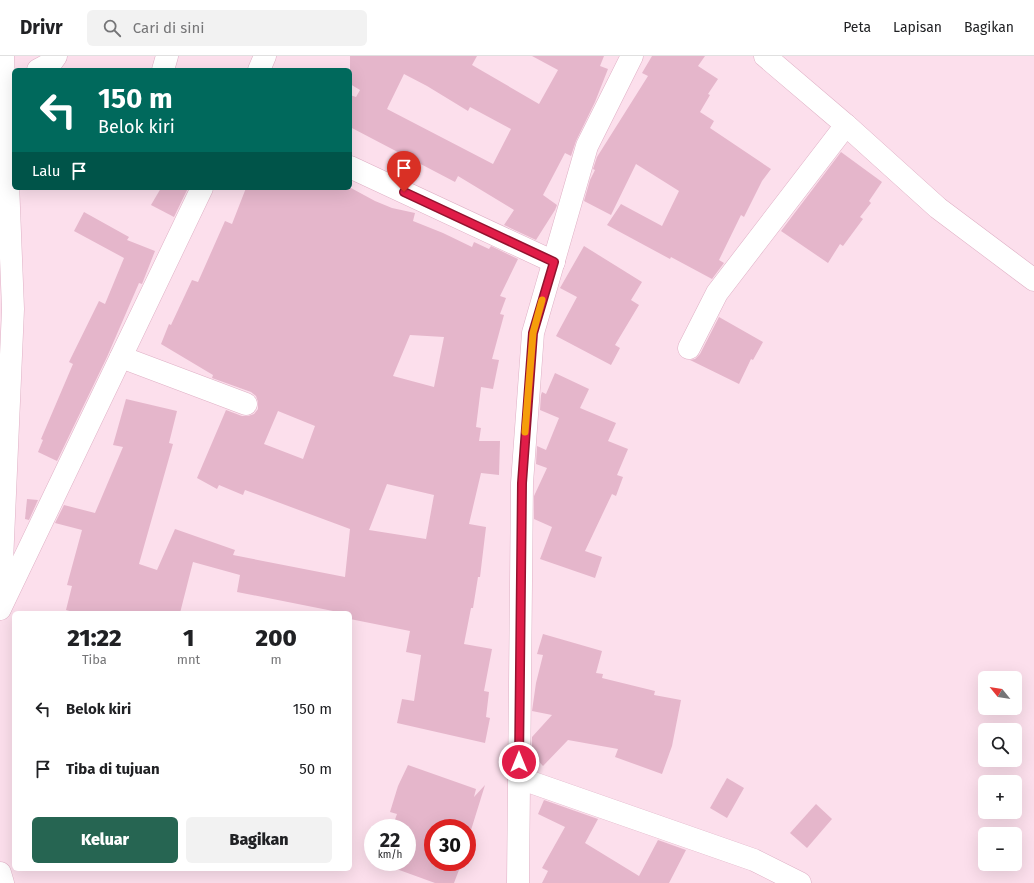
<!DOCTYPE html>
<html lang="id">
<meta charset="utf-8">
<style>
body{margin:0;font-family:"Fira Sans",sans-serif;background:#f2f2f2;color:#202124;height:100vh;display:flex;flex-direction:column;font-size:15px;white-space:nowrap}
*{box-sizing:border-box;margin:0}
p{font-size:13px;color:#757577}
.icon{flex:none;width:22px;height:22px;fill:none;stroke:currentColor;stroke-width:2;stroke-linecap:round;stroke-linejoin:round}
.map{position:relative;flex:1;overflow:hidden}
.sheet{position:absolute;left:12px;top:555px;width:340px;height:260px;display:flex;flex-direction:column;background:#fff;border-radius:6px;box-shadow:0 4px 16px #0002}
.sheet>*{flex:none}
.top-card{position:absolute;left:12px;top:12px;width:340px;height:122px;border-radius:6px;box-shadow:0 4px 16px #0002;background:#00695c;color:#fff;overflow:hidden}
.needle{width:26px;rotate:300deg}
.tools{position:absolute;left:978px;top:615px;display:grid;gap:8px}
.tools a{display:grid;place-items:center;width:44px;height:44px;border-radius:6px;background:#fff;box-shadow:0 4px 16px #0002;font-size:20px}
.speed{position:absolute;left:364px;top:763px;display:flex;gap:8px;font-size:20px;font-weight:700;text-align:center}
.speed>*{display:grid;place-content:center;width:52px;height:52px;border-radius:50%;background:#fff;box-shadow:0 4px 16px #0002;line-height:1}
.speed small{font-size:10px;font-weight:400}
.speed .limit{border:6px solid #d22;background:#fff;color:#111}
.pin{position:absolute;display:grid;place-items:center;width:34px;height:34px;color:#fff;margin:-41px -17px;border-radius:50% 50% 50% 0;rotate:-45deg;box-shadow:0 0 4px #0007}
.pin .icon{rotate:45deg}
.me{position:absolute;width:44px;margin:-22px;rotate:0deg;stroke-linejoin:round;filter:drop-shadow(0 0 3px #0008)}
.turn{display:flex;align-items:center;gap:14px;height:84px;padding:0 20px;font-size:18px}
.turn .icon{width:52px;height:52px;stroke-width:2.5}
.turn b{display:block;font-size:28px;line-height:34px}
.then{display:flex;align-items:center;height:38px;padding:0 20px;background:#0003;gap:8px;font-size:15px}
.eta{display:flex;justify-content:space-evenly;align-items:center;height:68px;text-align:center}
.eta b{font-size:24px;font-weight:800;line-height:28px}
.primary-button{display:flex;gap:8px;margin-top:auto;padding:8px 20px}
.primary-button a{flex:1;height:46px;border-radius:6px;background:#266552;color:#fff;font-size:16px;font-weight:800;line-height:46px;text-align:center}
.primary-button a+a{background:#f2f2f2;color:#202124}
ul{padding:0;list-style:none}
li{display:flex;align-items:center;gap:12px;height:60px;padding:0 20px}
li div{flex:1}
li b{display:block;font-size:15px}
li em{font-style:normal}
header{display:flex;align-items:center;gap:24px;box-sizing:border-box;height:56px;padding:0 20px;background:#fff;border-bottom:1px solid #e0e0e0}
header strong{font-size:19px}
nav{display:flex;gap:22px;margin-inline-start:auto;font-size:14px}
.search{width:280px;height:36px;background:#f2f2f2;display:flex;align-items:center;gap:10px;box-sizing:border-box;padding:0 14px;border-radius:6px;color:#757577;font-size:15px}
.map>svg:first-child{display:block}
</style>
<header>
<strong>Drivr</strong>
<div class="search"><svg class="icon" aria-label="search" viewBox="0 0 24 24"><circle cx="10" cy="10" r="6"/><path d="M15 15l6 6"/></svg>Cari di sini</div>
<nav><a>Peta</a><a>Lapisan</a><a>Bagikan</a></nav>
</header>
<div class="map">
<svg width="1034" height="827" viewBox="0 0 1034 827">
<rect width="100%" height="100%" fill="#fcdfec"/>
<!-- building -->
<g fill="#e5b6cb" fill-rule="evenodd">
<path d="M350,0h127l-5,9 67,39 19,-34 -26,-14h72l-4,10 8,3 -13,33 -19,39 -5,15 -6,-3 -22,42 14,10 -2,5 -19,30 -32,-15 10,-15 -56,-34 -3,6 -105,-55v-32l6,2 4,-7 -10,-6zM404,18l23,12 41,25 2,-4 41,22 -18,35 -106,-55z"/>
<polygon points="652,0 705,0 698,10 718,23 708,38 710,39 700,56 714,65 710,72 771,113 762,125 744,161 741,159 719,204 724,207 712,223 671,201 670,203 607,169 621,148 662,170 679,135 636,108 611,159 584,145 590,124 595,114 593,113 597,101 648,20 642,17"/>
<polygon points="841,96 882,126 869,145 871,147 860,161 863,163 843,190 840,188 828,207 781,175"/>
<polygon points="161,132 188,132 174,161 151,149"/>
<path d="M246,132h105l24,13 17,7 23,5 -2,8 30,12 29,14 2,-5 15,7 2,-3 27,13 -18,37 6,2 -6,16 4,1 -12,44 7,1 -6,29 -12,-2 -5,40 5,1 -2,13h21l-1,34 -18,-2 -12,51 17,3 -6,50h-2l-5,31h-2l-7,36 28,5 -8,42 5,1 -3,25 4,1 -5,25 -88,-20 5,-24 12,2 7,-46 -15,-3 4,-21 -60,-12v-6h-17v-2l-96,-19 3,-17 -47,-13 -13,51h-104l-10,-3 6,-24 -5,-1 15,-55 -27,-7 9,-18 31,8 28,-66 -10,-2 13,-46 51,12 -8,32 4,1 -34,120 18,6 18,-41 60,21 -2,5 112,22 5,-48 -105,-39 -2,5 -24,-10 -2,4 -20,-11 29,-68 16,6h6l6,-2 4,-5v-7l-2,-6 -5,-4 -39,-14 1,-3 -52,-31 8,-20 2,1 21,-45 6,2 27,-61 7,3zM410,279l34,2 -10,50 -41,-11zM278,355l37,15 -12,33 -39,-15zM387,428l47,11 -8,44 -57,-9z"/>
<polygon points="84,156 129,181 127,184 155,195 142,228 139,227 107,301 57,405 38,396 43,384 41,383 73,308 69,306 99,245 105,248 124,202 74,175"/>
<polygon points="584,190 642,226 631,244 639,249 615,289 620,292 611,309 556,280 577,241 560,232"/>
<polygon points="719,261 763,286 753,304 751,303 739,328 690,304 695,303 700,298"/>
<polygon points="555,317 589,333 580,352 616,367 608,385 628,393 617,419 623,421 616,440 612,438 585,495 602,501 595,522 540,503 552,471 534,463 534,440 547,412 536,408 537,390 546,394 559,362 540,354 541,339 542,336 546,338"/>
<polygon points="27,443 38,444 29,464 25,463"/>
<polygon points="543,578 602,595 596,617 603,618 602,622 655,635 654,639 681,644 672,690 662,718 615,701 618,693 568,684 543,710 532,698 532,681 552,659 532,655 536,627 543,599 537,598"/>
<polygon points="408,709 476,733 474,741 485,729 467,787 467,772 433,772 433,806 462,806 454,827 435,827 380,807 407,806 407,772 392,772 397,758 390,756 398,730"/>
<polygon points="727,722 744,732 727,762 710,752"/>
<polygon points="544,744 598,763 585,787 639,820 658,784 686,794 669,827 542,827 548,815 542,812 565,771 538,758"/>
<polygon points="816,748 832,763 807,792 790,777"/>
</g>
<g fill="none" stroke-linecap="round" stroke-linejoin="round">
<!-- street casing -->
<g stroke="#dfb0c5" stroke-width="23">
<g id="street">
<polyline points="765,0 846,69 938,152 1034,224"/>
<polyline points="38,14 51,7 56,0"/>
<polyline points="163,14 167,0"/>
<polyline points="350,111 554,206"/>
<polyline points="689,292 717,237 846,69"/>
<polyline points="121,301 246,348"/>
<polyline points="0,552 13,253 3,0"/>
<polyline points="519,722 754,804 800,827"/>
<polyline points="518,827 522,427 533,277 587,90 632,0"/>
</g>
</g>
<!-- secondary casing -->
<g stroke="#dfb0c5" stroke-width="23">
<g id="secondary">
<polyline points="259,14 265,0"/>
<polyline points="0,553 202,132"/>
<polyline points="0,817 3,827"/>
</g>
</g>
<!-- street -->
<use href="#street" stroke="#fff" stroke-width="22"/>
<!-- secondary -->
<use href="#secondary" stroke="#fff" stroke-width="22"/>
</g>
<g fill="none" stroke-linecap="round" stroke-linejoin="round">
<!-- route casing -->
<g stroke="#92132f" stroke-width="10">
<polyline id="route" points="404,136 554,206 533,277 522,427 519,706"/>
</g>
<!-- route -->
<use href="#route" stroke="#e11d48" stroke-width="7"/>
<!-- slow -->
<polyline stroke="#f59e0b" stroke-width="7" points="525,376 533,277 542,244"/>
</g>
</svg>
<div class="tools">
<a><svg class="needle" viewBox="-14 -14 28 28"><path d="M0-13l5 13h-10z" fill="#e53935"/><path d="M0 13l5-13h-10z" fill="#757577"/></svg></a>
<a><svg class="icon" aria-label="search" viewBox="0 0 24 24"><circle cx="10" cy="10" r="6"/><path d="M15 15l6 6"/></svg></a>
<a>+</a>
<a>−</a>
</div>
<div class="speed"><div>22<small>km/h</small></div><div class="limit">30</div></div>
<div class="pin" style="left:404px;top:136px;background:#d93025"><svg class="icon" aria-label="arrive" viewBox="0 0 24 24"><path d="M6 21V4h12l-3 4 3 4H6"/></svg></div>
<svg class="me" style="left:519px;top:706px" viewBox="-20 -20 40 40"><circle r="17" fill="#e11d48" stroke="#fff" stroke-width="3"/><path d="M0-11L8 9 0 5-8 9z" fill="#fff"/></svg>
<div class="top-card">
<div class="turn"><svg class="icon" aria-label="left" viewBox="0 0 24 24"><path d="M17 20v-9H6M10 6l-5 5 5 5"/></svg><div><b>150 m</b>Belok kiri</div></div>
<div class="then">Lalu<svg class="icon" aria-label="arrive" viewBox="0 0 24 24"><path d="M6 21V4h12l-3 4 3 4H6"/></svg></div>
</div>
<section class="sheet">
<div class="eta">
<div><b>21:22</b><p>Tiba</p></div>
<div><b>1</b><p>mnt</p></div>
<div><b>200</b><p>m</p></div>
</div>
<ul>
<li><svg class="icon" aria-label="left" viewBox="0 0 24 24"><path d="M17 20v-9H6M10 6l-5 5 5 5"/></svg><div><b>Belok kiri</b></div><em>150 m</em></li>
<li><svg class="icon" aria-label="arrive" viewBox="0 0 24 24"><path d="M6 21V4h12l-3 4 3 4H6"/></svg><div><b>Tiba di tujuan</b></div><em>50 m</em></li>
</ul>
<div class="primary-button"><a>Keluar</a><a>Bagikan</a></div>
</section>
</div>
